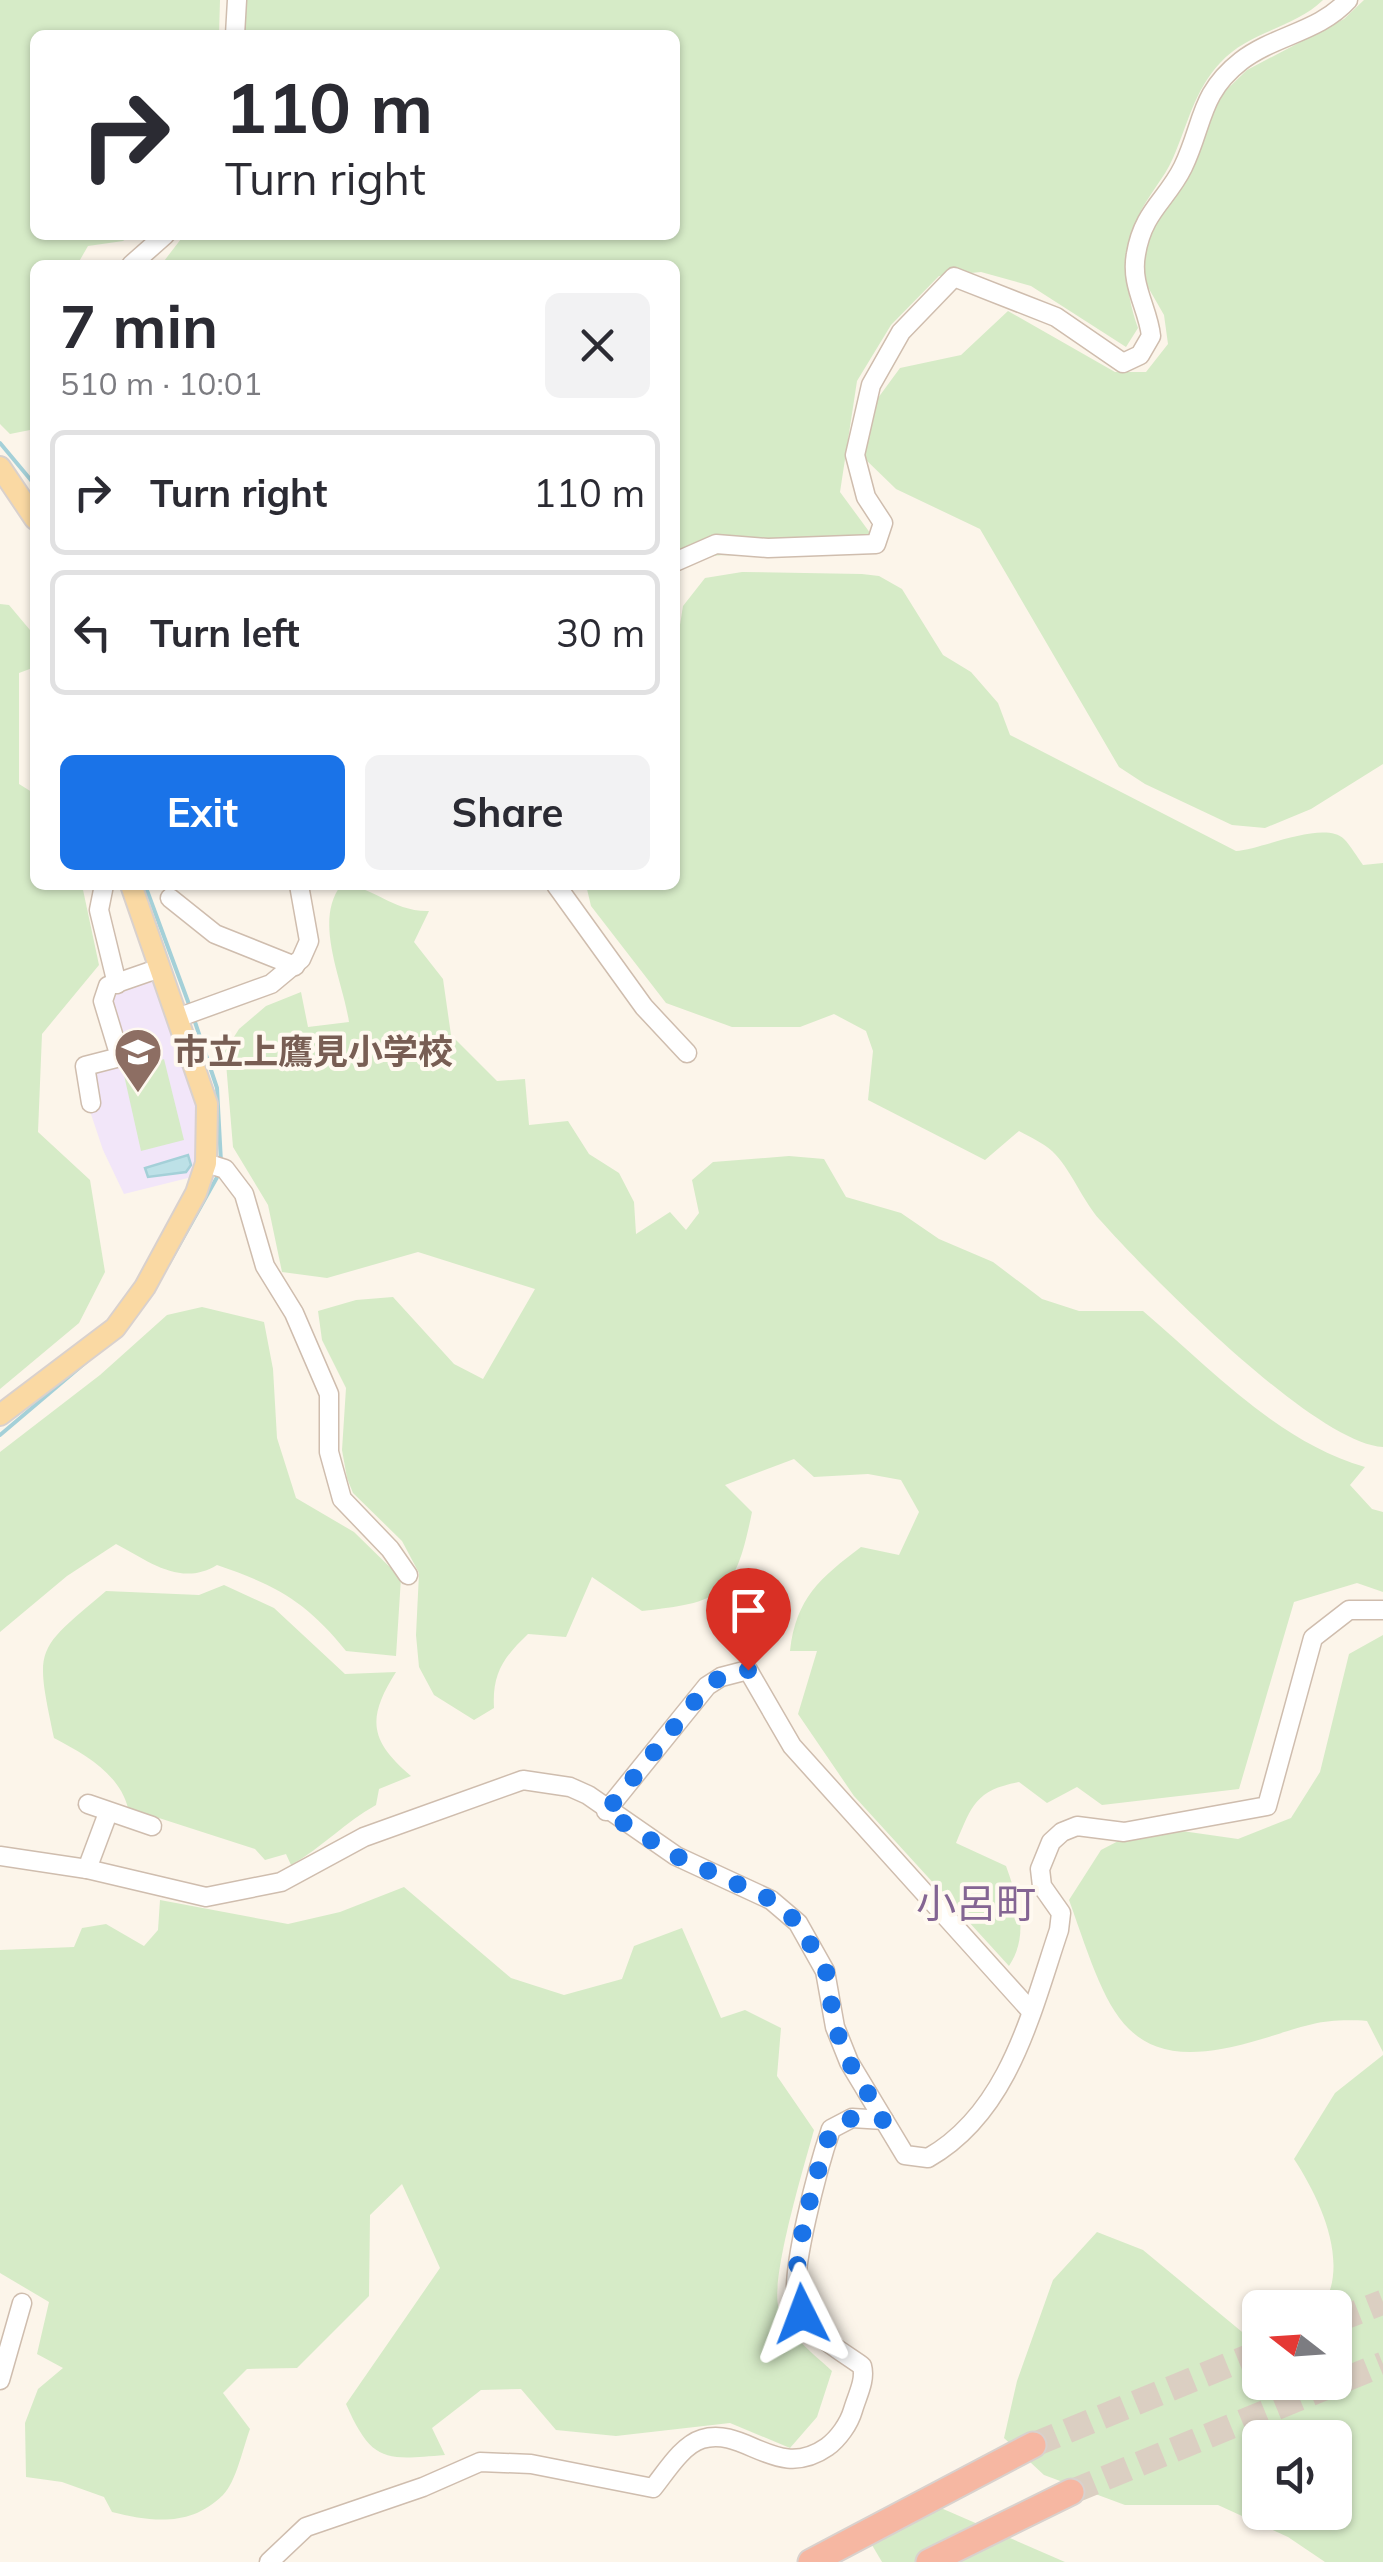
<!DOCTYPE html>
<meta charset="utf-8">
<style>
body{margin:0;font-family:Mulish,"Noto Sans JP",sans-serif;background:#f2f2f3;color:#2b2b33;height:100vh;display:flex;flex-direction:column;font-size:38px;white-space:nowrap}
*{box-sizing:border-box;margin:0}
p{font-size:32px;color:#7c7c81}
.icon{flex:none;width:55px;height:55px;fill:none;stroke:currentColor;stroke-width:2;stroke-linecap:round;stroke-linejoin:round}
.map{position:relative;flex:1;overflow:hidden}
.drawer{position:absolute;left:30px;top:260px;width:650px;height:630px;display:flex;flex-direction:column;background:#fff;border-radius:15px;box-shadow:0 2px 8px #0004}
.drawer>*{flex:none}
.hud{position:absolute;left:30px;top:30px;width:650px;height:210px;border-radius:15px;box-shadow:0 2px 8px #0004;background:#fff;color:#2b2b33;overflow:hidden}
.needle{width:65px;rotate:287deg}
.controls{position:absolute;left:1242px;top:2290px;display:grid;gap:20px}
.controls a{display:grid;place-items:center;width:110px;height:110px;border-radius:15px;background:#fff;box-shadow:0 2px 8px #0004;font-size:50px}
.pin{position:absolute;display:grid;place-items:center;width:85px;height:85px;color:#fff;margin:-102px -42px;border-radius:50% 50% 50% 0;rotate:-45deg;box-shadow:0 0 10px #0007}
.pin .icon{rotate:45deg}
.me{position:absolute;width:110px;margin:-55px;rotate:357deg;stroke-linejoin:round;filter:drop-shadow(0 0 8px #0008)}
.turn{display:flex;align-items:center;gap:35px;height:210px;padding:0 30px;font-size:45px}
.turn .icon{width:130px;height:130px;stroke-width:2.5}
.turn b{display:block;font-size:70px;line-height:85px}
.round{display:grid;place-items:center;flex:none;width:105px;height:105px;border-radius:15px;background:#f2f2f3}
.summary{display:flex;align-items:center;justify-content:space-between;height:170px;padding:0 30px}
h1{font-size:60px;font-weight:700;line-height:75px}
.action{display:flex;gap:20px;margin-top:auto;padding:20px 30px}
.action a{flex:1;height:115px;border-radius:15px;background:#1a73e8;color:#fff;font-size:40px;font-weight:700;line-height:115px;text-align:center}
.action a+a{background:#f2f2f3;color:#2b2b33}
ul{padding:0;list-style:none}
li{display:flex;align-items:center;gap:30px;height:125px;margin:0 20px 15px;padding:0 10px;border:5px solid #e1e1e2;border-radius:15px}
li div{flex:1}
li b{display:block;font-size:38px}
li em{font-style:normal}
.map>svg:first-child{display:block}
</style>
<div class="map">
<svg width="1383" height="2562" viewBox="0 0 1383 2562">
<rect width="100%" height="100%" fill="#fcf5ea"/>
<!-- education -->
<polygon fill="#f2e6f9" points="156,976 196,1106 198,1154 192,1177 124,1194 103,1150 80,1081 81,1070 127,1049 109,1001 112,989"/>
<!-- green -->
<g fill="#d6ebc7" fill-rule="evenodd">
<polygon points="0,0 220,0 219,35 35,35 35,235 130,235 123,241 88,246 77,265 35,265 35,429 10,434 0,424"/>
<path d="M243,0h1080c-30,29 -74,31 -103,63 -26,28 -32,61 -47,95 -9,21 -26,38 -35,59 -17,36 -13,74 0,111l-12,19 -95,-61 -50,-14 -42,4 -48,49 -34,56 -17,111 36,49c-34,5 -68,11 -101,14 -33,3 -70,-6 -100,11v-301h-514l23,-30h491v-200h-431z"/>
<polygon points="1364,0 1383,0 1383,764 1311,809 1265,828 1232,825 1145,784 1119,767 980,529 896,489 863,457 878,398 900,368 961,355 1008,311 1115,372 1146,372 1168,344 1164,315 1141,275 1144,254 1157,214 1207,128 1218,98 1247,70 1344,19"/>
<path d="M742,572l120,2 17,2 23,13 41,66 28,17 27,31 12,32 226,116c27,-2 88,-31 108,-12 7,7 13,18 19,26l20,-2v584c-68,-3 -236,-174 -283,-227 -18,-20 -29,-51 -48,-69 -9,-8 -22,-14 -33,-20l-34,29 -117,-60 5,-49 -7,-20 -32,-17 -34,13h-68l-66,-24 -75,-97 -5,-21h89v-229l8,-50 22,-28z"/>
<polygon points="0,604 9,605 35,636 35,667 19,673 19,784 35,794 35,885 82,885 99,965 42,1034 38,1132 90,1180 105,1272 79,1323 0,1389"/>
<path d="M341,885c32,0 51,27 88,26l-15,31 29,37 8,56 46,46 28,-2 4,46 39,-4 21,33 30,19 15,29 2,32 34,-22 16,18 13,-17 -7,-33 21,-18 76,-6 35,3 22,38 55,16 38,26 54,23 49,37 37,12h64c67,57 135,131 222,156l-15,18 22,24 11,3v80l-26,-9 -63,19 -55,187 -137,16 -25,-18 -30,16 -28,-21c-43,8 -47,23 -63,61l50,23c12,34 24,68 3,100l-155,-170 -56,-82 19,-63h-27c6,-53 30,-73 71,-104l38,8 20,-43 -18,-32 -33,-6 -54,3 -20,-18 -69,26 27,27c-17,84 -29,90 -110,99l-50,-34 -26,60 -38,-3c-24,23 -36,39 -34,74l-20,12 -40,-25 -15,-28 -3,-32 3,-62 -17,-32 -49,-48 -6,-15 -5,-28 4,-62 -24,-48 -4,-29 38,-11 37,-3 61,67 29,15 52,-90 -117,-37 -91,26 -45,-6 -14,-67 -35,-58 -8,-96 14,-22 27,-23 35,-14 7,35 41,-5c-6,-42 -36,-100 -8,-137z"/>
<polygon points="164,1059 184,1140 141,1151 124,1075"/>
<path d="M202,1307l62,15 9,47 4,69 19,60 58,34 47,46 -5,78 -50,-5c-39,-49 -70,-66 -129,-86 -36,22 -67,-3 -101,-21l-49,32 -67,56v-180l100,-77 67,-60z"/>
<path d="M224,1585l50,23 71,66 51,-2c-30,47 -26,69 15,104l-32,13 -3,16c-31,17 -53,42 -85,60l-5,-11 -21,6 -10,-11 -127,-41c-9,-35 -44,-54 -74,-70 -19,-92 -20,-86 52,-147l93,4z"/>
<path d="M1383,1635v417l-16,-31c-47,-3 -61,5 -105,18 -140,43 -152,-25 -193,-139l32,-50 46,-24 91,13 53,-21 29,-46 29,-118z"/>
<path d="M404,1887l107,91 53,17 58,-16 12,-33 48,-18 39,90 24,-8 36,18 -4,48 37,54c-10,36 -42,143 -36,175 6,27 35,48 54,66l-15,46 -27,31 -60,-25 -114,13 -60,-6 -35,-41 -40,1 -49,38 13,27c-60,5 -73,8 -99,-51l94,-136 -38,-84 -32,31 -1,81 -72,72 -50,1 -24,24 27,36c-7,19 -14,53 -27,66 -32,32 -71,27 -111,17l-8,-15 -42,-15 -36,-5 -1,-54 13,-34 25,-21 -26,-14 12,-52 -49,-29v-323l74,-3 8,-19 24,-4 38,22 14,-16 2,-30 128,24 52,-12z"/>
<path d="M1383,2055v507h-58l-37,-25 -70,-32h-93l-81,-30 -40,-37 13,-57 36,-101 44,-48 46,18 110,91h7v41h75v-74l-13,-1c29,-44 -3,-110 -28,-148l41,-66zM1260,2438h75v74h-75z"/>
<polygon points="911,2495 1065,2562 882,2562 862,2528"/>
</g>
<!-- water -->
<polygon fill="#bde1e7" stroke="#a4d0d8" stroke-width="2.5" points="188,1155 191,1165 186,1172 148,1177 145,1168"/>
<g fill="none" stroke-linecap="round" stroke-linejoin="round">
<!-- stream -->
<g stroke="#a4d0d8" stroke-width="4">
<polyline points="0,443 35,485"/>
<polyline points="145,885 190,1007"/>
<polyline points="193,1016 217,1088 221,1162"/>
<polyline points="169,1263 220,1172"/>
<polyline points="0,1435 86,1362"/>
</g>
<!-- highway-tunnel -->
<g stroke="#dbcfc2" stroke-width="25" stroke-dasharray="25 12" stroke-linecap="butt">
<polyline points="1335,2321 1383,2302"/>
<polyline points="1033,2445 1260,2352"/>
<polyline points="1071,2492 1383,2364"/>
</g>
<!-- minor casing -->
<g stroke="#cfbdae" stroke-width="21">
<g id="minor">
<polyline points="235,35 237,0"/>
<polyline points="131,265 165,235"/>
<path d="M675,562l41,-18 52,4 108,-4 7,-21 -17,-26 -11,-42 16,-70 30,-53 53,-55 102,40 67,46 17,-8 11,-19c-3,-28 -21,-51 -15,-82 7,-43 31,-54 47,-87 21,-44 16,-73 58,-106 34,-26 78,-29 107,-61"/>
<polyline points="104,885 99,910 117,984"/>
<polyline points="556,885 644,1007 687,1053"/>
<polyline points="170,898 215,934 295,966"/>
<polyline points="177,1018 271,984 301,959 309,941 299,885"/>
<polyline points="91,1103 85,1066 120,1057 103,1001 108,986 160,968"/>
<polyline points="206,1163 225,1169 244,1194 265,1266 294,1313 329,1394 329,1452 342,1499 390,1549 408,1575"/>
<polyline points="88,1804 152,1826"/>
<polyline points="606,1811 707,1686 721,1677 748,1670 792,1746 1030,2010"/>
<path d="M0,1856l87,13 119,28 75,-15 83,-45 159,-57 47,7 18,8 88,61 95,44 27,23 27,48 10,56 14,35 56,93 23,3c81,-46 103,-145 131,-228l2,-17 -19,-27 -2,-17 11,-27 11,-10 15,-6 47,6 143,-26 46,-168 36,-28h34"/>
<polyline points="87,1869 108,1813"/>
<polyline points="0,2380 22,2303"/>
<path d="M269,2562l37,-35 117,-40 57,-25 51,2 122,24c13,-16 29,-43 49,-49 43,-13 75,43 125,8 11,-8 22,-23 26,-37 4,-14 13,-30 9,-44 -21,-15 -55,-34 -64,-58 -11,-29 22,-147 33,-179l21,-11 32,2"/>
</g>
</g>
<!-- major casing -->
<g stroke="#d9d1cd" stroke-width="24">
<g id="major">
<polyline points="0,467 35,519"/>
<polyline points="0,1415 115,1328 145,1287 196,1193 206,1163 207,1104 131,885"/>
</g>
</g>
<!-- highway casing -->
<g stroke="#d9d1cd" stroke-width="29">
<g id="highway">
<polyline points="811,2562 1033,2445"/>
<polyline points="929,2562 1071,2492"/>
</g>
</g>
<!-- minor -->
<use href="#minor" stroke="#fff" stroke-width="18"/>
<!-- major -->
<use href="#major" stroke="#fad9a3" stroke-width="20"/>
<!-- highway -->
<use href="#highway" stroke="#f6b7a2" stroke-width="25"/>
</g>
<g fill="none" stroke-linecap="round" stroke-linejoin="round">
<!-- route -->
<path stroke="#1a73e8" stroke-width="18" stroke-dasharray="0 32.4" d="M748,1670l-27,7 -14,9 -101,126 70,44 96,44 26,23 28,48 9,56 14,35 35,58 -32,-2 -21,12c-12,35 -49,152 -29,184"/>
</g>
<!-- icons -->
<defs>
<g id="school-pin" transform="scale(2.5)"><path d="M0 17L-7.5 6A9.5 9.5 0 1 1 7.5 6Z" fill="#8d6e63" stroke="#fff9f0"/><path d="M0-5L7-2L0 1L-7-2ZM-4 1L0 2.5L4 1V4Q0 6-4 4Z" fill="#fff"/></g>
</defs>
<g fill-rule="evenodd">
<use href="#school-pin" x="138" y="1052"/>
</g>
<g text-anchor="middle" stroke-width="8" stroke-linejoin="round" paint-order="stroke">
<!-- education labels -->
<g font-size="35" font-weight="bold" fill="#785e54" stroke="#fff9f0" text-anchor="start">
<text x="173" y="1064">市立上鷹見小学校</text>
</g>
<!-- quarter labels -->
<g font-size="40" fill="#846593" stroke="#fff9f0">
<text x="976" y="1918">小呂町</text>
</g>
</g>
</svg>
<div class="controls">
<a><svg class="needle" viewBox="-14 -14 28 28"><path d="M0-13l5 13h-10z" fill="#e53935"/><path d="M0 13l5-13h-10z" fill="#7c7c81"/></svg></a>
<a><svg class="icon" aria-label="sound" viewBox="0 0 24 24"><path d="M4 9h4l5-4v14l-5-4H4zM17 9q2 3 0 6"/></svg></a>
</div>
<div class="pin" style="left:748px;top:1670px;background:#d93025"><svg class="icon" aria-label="arrive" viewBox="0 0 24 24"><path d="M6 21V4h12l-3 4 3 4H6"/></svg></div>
<svg class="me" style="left:802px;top:2314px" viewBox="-20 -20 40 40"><path d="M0-17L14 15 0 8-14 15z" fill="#1a73e8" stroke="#fff" stroke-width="4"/></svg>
<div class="hud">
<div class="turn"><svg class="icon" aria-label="right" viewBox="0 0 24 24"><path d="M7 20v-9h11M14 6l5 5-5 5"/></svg><div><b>110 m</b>Turn right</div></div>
</div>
<section class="drawer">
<div class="summary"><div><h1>7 min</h1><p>510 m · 10:01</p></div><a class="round"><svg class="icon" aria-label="close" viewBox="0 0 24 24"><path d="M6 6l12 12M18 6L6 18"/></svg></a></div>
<ul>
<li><svg class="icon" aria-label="right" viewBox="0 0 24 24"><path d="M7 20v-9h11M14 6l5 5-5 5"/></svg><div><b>Turn right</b></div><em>110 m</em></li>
<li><svg class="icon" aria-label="left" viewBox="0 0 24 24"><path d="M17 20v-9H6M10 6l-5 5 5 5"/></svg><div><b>Turn left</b></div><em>30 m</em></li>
</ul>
<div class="action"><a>Exit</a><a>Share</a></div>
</section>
</div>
